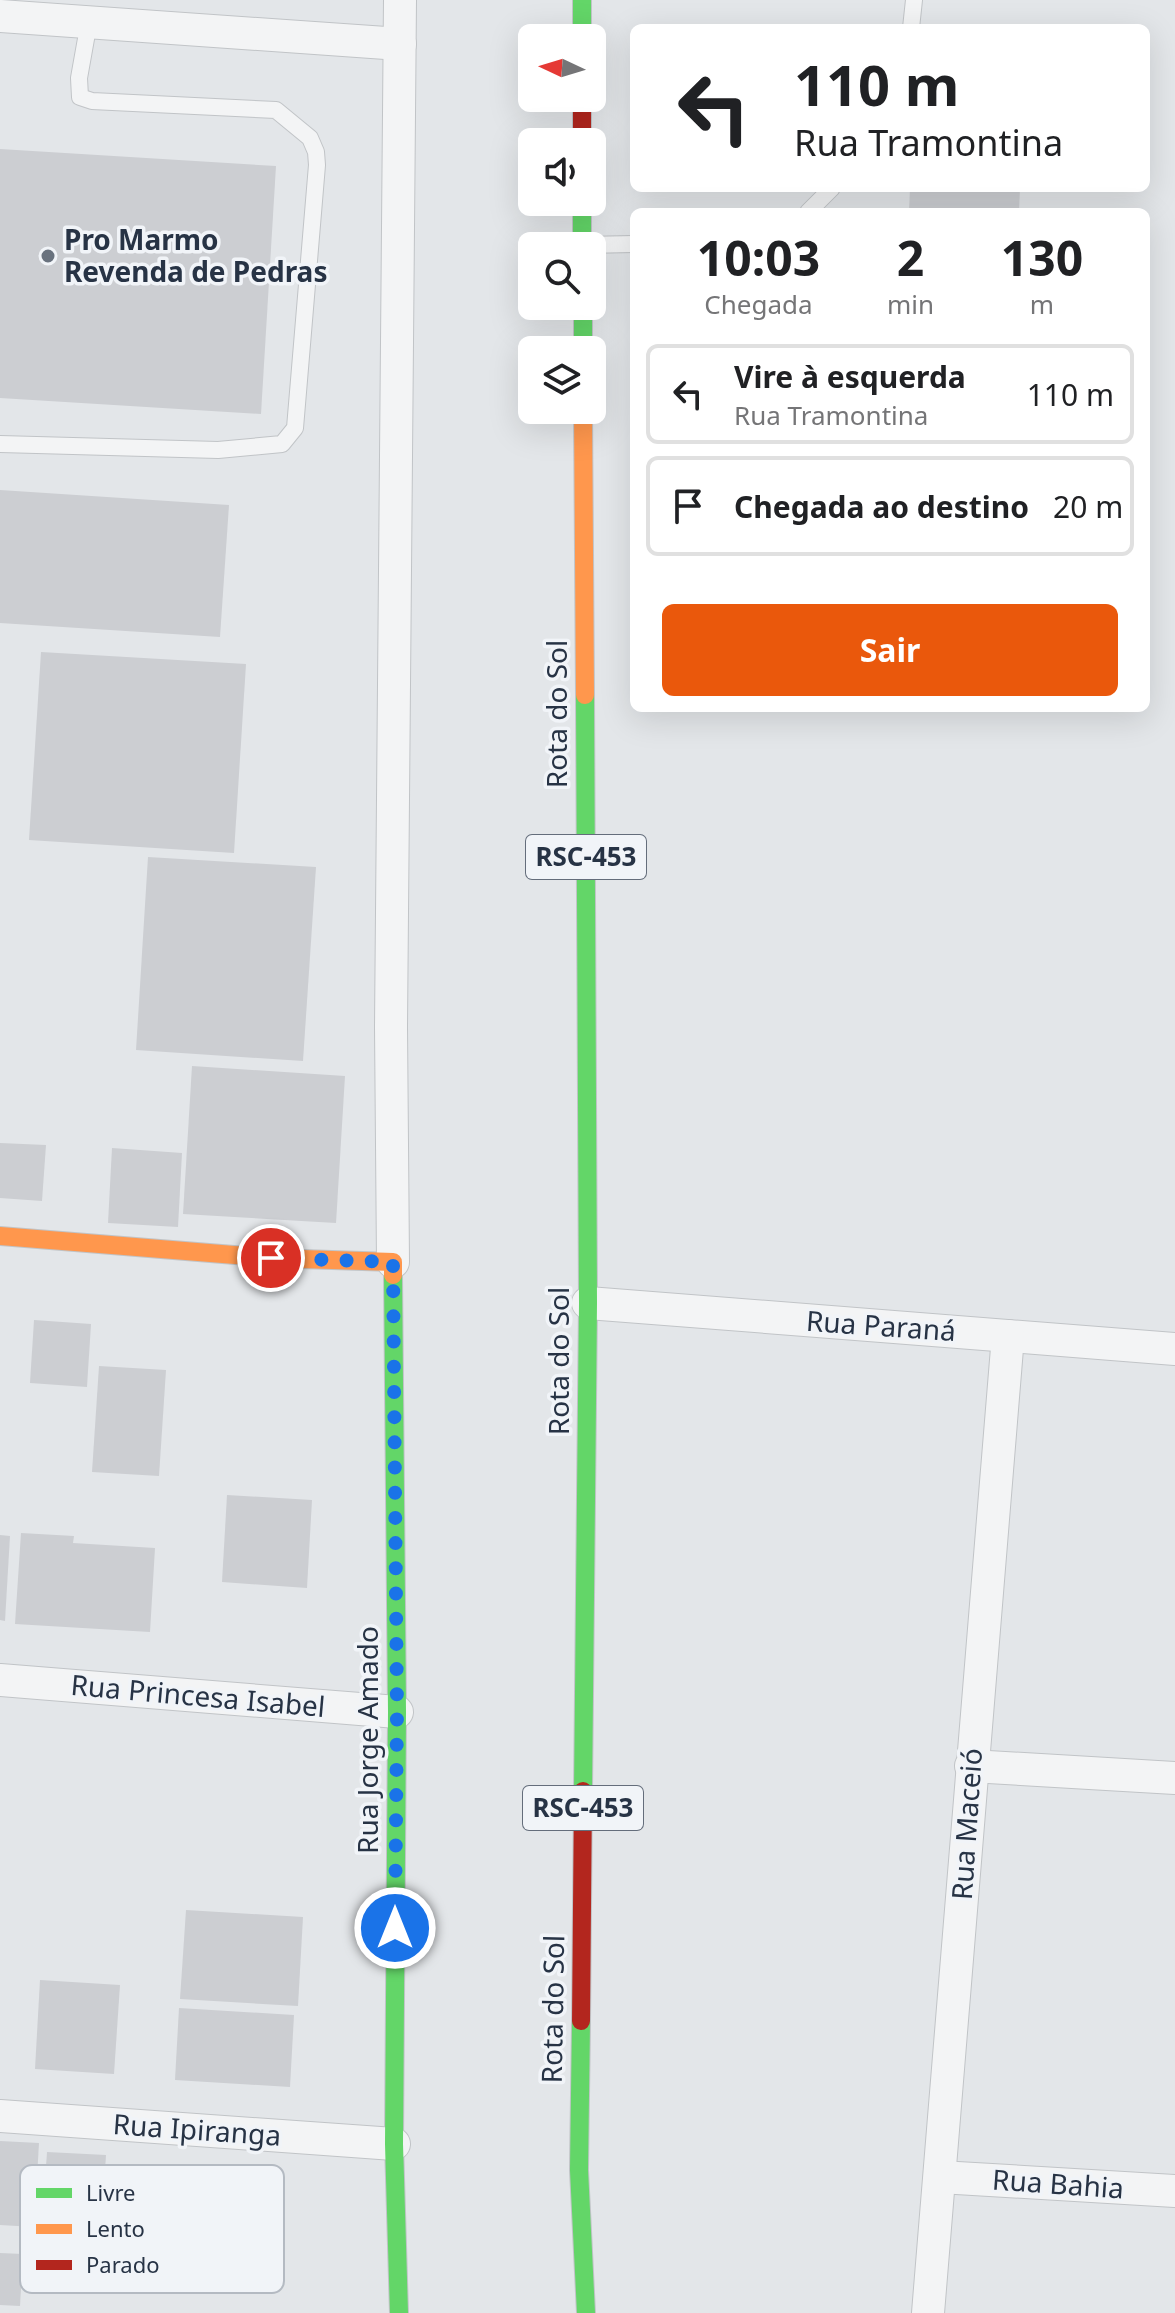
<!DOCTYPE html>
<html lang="pt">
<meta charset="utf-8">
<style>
body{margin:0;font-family:"Noto Sans",sans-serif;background:#f2f2f2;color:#202124;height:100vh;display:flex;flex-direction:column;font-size:30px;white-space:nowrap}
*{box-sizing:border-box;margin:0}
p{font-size:26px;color:#757577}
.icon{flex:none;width:44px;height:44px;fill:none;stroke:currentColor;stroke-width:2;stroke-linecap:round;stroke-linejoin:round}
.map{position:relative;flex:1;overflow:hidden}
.sheet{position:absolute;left:630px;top:208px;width:520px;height:504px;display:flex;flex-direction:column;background:#fff;border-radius:12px;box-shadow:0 8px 32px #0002}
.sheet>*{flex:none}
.hud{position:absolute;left:630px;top:24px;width:520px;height:168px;border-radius:12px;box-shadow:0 8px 32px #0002;background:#fff;color:#202124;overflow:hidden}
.needle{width:52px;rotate:274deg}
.tools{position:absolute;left:518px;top:24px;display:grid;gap:16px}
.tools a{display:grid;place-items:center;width:88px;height:88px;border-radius:12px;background:#fff;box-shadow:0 8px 32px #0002;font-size:40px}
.pin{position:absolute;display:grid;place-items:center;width:68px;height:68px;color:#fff;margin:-34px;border:4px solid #fff;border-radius:50%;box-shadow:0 2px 8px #0007}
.me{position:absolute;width:88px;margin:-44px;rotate:0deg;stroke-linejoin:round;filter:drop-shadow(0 0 6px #0008)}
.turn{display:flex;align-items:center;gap:28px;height:168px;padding:0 32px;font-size:36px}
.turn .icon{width:104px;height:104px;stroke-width:2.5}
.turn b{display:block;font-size:56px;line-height:68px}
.eta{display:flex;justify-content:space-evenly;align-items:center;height:136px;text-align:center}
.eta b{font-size:48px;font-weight:700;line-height:56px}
.action{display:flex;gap:16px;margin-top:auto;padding:16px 32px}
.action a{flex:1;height:92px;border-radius:12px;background:#ea580c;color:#fff;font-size:32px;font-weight:700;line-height:92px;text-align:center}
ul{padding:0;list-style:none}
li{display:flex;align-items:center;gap:24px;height:100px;margin:0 16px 12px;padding:0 16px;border:4px solid #e0e0e0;border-radius:12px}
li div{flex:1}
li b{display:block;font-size:30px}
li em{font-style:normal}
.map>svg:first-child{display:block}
</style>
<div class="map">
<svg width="1175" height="2313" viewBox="0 0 1175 2313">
<rect width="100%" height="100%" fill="#e3e6e9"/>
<!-- building -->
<g fill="#ccced2">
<polygon points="0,149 276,166 261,414 0,398"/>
<polygon points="910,188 1020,188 1019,212 909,212"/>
<polygon points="0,490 229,505 220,637 0,623"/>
<polygon points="41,652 246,664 234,853 29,840"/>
<polygon points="148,857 316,867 303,1061 136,1050"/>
<polygon points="192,1066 345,1076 336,1223 183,1214"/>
<polygon points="0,1143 46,1145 42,1201 0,1198"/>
<polygon points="112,1148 182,1153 178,1227 108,1223"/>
<polygon points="34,1320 91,1324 87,1387 30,1383"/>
<polygon points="99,1366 166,1370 159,1476 92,1472"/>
<polygon points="227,1495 312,1500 307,1588 222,1582"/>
<polygon points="21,1533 74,1536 73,1543 155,1548 150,1632 15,1624"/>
<polygon points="0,1535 10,1536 5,1621 0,1620"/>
<polygon points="186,1910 303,1917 298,2006 180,1999"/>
<polygon points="40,1980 120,1985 114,2074 35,2069"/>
<polygon points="179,2008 294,2015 290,2087 175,2080"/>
<polygon points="0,2141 39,2143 34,2227 0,2225"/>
<polygon points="47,2152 106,2155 101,2230 42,2227"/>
<polygon points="0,2253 23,2254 20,2306 0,2305"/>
</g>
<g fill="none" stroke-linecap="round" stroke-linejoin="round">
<!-- lane casing -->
<g stroke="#c1c4c7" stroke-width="18">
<g id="lane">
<polyline points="911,28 914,0"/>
<polyline points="808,212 832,188"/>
<polyline points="584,245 634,244"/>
<polyline points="0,444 218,450 282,444 295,428 317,165 316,152 310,138 276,110 92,101 80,97 79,78 89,22"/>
</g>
</g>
<!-- street casing -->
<g stroke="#c1c4c7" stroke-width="34">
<g id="street">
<polyline points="0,16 400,44"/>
<polyline points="393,1262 391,1027 400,0"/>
<polyline points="588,1303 1175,1349"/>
<polyline points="0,1680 397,1712"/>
<polyline points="971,1766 1175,1778"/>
<polyline points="0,2116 394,2144"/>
<polyline points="940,2177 1175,2191"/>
<polyline points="928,2313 1008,1336"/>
</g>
</g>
<!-- fast casing -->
<g stroke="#c1c4c7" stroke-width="20">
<g id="fast">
<polyline points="582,0 582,38"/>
<polyline points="582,202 582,246"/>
<polyline points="583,306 583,350"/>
<polyline points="393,1275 397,1712 394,2144 399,2313"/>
<polyline points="583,1791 588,1303 585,695"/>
<polyline points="581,2021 579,2170 586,2313"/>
</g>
</g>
<!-- slow casing -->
<g stroke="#c1c4c7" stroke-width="20">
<g id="slow">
<polyline points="583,410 585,695"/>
<polyline points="0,1236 271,1258 393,1262 393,1275"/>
</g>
</g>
<!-- jam casing -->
<g stroke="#c1c4c7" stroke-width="20">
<g id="jam">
<polyline points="582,98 582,142"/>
<polyline points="581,2021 583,1791"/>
</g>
</g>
<!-- lane -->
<use href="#lane" stroke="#f3f4f5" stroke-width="16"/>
<!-- street -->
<use href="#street" stroke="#f3f4f5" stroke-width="32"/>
<!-- fast -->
<use href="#fast" stroke="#63d668" stroke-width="18"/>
<!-- slow -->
<use href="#slow" stroke="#ff974d" stroke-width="18"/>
<!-- jam -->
<use href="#jam" stroke="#b3261e" stroke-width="18"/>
</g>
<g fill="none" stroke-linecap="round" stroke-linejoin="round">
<!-- route -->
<polyline stroke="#1a73e8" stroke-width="14" stroke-dasharray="0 25.2" points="271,1258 393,1262 397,1712 395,1928"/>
</g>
<!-- markers -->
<circle fill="#69727e" stroke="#f1f4f8" stroke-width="3" cx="48" cy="256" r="8"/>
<g text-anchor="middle" stroke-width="7" stroke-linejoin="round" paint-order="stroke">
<!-- shield labels -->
<g fill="#f1f4f8" stroke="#646d7b" stroke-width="2">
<rect x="526" y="835" width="120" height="44" rx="6"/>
<rect x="523" y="1786" width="120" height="44" rx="6"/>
</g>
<g font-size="26" font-weight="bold" fill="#273345">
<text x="586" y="866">RSC-453</text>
<text x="583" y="1817">RSC-453</text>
</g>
<!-- poi labels -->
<g font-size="28" font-weight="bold" fill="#273345" stroke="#f1f4f8" text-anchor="start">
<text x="64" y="250">Pro Marmo<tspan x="64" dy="32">Revenda de Pedras</tspan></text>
</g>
<!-- street labels -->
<g font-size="28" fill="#273345" stroke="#f1f4f8">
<text transform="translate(557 714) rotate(-90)" y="10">Rota do Sol</text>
<text transform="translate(881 1326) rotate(4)" y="10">Rua Paraná</text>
<text transform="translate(559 1361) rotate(-90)" y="10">Rota do Sol</text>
<text transform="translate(198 1696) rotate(5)" y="10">Rua Princesa Isabel</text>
<text transform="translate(368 1740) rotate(-90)" y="10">Rua Jorge Amado</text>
<text transform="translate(967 1824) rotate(-86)" y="10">Rua Maceió</text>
<text transform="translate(553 2009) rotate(-89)" y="10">Rota do Sol</text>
<text transform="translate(197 2130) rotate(4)" y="10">Rua Ipiranga</text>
<text transform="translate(1058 2184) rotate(4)" y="10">Rua Bahia</text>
</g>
</g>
<!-- legend -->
<rect x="20" y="2165" width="264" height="128" rx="12" fill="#f1f4f8" stroke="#b4bac2" stroke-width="2"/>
<rect x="36" y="2188" width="36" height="10" fill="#63d668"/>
<rect x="36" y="2224" width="36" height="10" fill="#ff974d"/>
<rect x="36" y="2260" width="36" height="10" fill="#b3261e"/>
<g font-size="22" fill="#273345">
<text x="86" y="2201">Livre</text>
<text x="86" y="2237">Lento</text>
<text x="86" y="2273">Parado</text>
</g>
</svg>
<div class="tools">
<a><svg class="needle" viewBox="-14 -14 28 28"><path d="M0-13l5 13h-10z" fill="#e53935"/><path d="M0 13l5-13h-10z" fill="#757577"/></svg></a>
<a><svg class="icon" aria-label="sound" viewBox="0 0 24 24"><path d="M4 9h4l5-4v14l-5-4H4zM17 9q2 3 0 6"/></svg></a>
<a><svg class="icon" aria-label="search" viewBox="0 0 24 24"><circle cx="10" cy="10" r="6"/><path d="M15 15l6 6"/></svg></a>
<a><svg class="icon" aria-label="layers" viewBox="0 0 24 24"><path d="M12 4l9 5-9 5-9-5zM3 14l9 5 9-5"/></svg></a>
</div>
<div class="pin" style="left:271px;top:1258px;background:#d93025"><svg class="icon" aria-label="arrive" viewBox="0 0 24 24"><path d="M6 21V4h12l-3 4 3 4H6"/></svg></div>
<svg class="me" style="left:395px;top:1928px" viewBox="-20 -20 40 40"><circle r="17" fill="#1a73e8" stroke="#fff" stroke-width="3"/><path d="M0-11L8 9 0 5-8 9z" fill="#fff"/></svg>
<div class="hud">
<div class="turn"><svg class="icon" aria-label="left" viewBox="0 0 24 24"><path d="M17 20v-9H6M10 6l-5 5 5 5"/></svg><div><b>110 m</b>Rua Tramontina</div></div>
</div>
<section class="sheet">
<div class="eta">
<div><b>10:03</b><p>Chegada</p></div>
<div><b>2</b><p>min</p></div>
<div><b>130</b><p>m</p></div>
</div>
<ul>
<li><svg class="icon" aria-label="left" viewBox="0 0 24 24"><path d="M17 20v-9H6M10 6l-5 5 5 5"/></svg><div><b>Vire à esquerda</b><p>Rua Tramontina</p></div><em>110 m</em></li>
<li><svg class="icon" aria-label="arrive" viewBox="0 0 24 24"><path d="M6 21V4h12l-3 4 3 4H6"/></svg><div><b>Chegada ao destino</b></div><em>20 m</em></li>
</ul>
<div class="action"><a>Sair</a></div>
</section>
</div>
